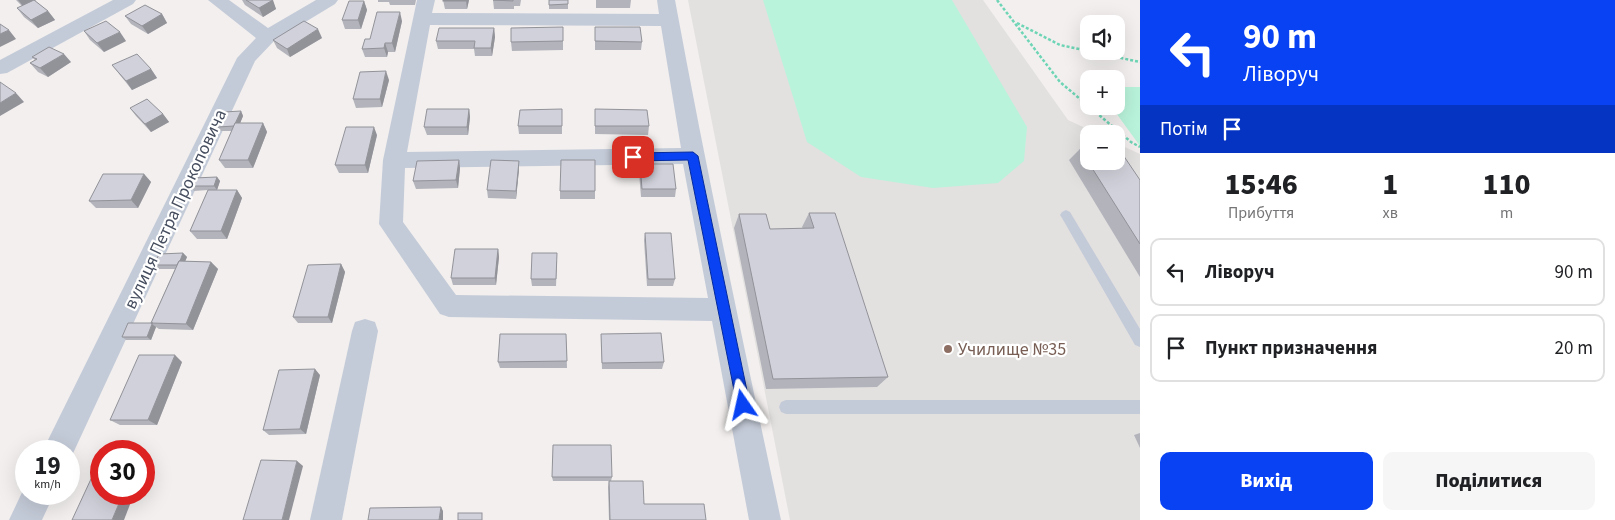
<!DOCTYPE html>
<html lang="uk">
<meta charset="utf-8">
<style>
body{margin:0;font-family:"Source Sans 3",sans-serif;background:#f6f6f6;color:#202124;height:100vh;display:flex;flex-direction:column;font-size:19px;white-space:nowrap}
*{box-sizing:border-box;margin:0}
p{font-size:16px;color:#757577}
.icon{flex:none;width:28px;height:28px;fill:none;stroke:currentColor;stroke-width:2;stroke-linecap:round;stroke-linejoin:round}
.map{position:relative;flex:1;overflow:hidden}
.sheet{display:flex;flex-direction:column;background:#fff;width:475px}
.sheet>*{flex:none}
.banner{background:#0842f3;color:#fff;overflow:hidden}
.controls{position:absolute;left:1080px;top:15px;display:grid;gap:10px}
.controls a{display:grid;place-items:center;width:45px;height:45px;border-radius:10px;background:#fff;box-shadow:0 5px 20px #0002;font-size:25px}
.speed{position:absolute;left:15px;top:440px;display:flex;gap:10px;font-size:25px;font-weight:700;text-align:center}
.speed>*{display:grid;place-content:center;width:65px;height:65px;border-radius:50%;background:#fff;box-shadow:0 5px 20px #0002;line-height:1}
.speed small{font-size:12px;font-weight:400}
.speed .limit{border:8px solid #d22;background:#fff;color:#111}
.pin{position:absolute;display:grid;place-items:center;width:42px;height:42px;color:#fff;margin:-21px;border-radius:10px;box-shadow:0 2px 8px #0006}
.me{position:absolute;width:55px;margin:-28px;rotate:349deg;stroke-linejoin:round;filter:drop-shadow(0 0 4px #0008)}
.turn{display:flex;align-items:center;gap:18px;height:105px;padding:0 20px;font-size:22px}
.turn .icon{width:65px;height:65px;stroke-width:2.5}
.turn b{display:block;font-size:35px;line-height:42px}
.then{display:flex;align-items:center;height:48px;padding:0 20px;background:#0003;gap:10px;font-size:19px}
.eta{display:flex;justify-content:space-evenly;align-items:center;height:85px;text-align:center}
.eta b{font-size:30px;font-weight:800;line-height:35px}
.action{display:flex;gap:10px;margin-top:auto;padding:10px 20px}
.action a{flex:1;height:58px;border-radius:10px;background:#0842f3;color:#fff;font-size:20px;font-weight:800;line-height:58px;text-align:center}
.action a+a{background:#f6f6f6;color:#202124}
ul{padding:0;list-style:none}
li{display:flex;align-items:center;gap:15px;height:68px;margin:0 10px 8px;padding:0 10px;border:2px solid #e0e0e0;border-radius:10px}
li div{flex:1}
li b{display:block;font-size:19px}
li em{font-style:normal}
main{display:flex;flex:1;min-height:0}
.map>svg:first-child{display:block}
</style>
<main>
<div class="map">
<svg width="1140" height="520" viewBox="0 0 1140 520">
<rect width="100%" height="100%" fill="#f2efee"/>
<!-- education -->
<polygon fill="#e3e0e0" points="688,0 983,0 1068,120 1098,134 1089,134 1089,161 1116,161 1116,143 1140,154 1140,520 790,520"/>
<!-- green -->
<g fill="#b9f3db">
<polygon points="763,0 952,0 1027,127 1024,161 998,183 933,188 861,177 807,142"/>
<polygon points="1116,87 1140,87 1140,146 1111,106 1116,106"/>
</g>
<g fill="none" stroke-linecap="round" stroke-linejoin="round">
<!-- path -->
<g stroke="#6dd5b5" stroke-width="2.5" stroke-dasharray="3 2" stroke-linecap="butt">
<polyline points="997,0 1060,82 1131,142 1140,147"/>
<polyline points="1017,23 1060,45 1140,62"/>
</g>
<!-- lane -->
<g fill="#c4cbd8" fill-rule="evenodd">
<polygon points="1066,210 1070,212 1140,329 1140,347 1135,345 1062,218 1060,215 1062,212"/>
<polygon points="786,400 1140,400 1140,414 786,414 781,412 779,407 781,402"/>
</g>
<!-- street -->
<g fill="#c4cbd8" fill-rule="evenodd">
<polygon points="113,0 136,0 133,4 7,73 0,74 0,60"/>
<polygon points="208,0 229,0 268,28 316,0 338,0 335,4 274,41 255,61 69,462 69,451 44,451 48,440 237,58 256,38"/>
<path d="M417,0h18l-3,13 227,1 -2,-14h18c32,174 69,347 106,520h-32l-37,-199 -263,-4 -9,-3 -61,-90 4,-64zM430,25l231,1 20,122 -274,4zM683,164l25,134 -252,-3 -53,-73 2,-54z"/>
<polygon points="365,319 375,322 378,331 342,520 310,520 352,331 355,322"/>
<polygon points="26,484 26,494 54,494 42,520 9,520"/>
</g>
</g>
<!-- wall -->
<g fill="#b3b4bb">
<polygon points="16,0 36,0 35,1 48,11 55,20 38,28 24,17 17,8 22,6"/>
<polygon points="242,0 272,0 276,9 263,17 245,5"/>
<polygon points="378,0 416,0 415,5 390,5 389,2 378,2"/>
<polygon points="443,0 469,0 467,9 445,9"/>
<polygon points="493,0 521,0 520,6 514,6 514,9 494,9"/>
<rect x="549" y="0" width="19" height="9"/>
<polygon points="596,0 631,0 630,8 596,8"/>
<polygon points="364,1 367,10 361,29 345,29 342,20"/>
<polygon points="162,14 167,23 148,34 131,24 125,16"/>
<polygon points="402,21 395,52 388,52 387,57 365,57 362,49 370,39"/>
<polygon points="563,27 563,50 512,51 511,42"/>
<polygon points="595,27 642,42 641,50 595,50"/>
<polygon points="494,28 495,37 492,56 475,56 474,49 438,49 436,41"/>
<polygon points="84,31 126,41 104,52 90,40"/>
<polygon points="322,38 290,57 277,48 273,40"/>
<polygon points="32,57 71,62 48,77 38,72 30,63 35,60"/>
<polygon points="112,65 151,69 157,78 132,90"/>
<polygon points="389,80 382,107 356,108 353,99"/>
<polygon points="130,108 163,114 169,122 151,132 136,116"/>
<polygon points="469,109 470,117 468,135 427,135 424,127"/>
<polygon points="562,109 562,134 519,134 518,126"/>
<polygon points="595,109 649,126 648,135 595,134"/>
<polygon points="241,111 243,116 240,123 263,123 267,132 253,168 225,168 219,160 232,131 220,131 218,127"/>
<polygon points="377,135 368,173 339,173 335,165"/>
<polygon points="1080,149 1140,180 1140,277 1069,160"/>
<polygon points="459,160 460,168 458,188 416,189 413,181"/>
<polygon points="519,161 519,169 516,199 488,198 487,190"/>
<polygon points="640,164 676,189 675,197 641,197 639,172"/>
<polygon points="144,174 151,182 138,208 96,208 89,201"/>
<polygon points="217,177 220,181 217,190 237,190 242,198 227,239 197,239 190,231 208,190 194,191 191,186"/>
<rect x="560" y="191" width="35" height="8"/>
<polygon points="809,213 888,377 877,387 766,389 734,228 739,214 770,229 803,229 802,227"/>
<polygon points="645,233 675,279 673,286 647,286 644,240"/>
<polygon points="498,249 499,257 496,285 453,285 451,278"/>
<polygon points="183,253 187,257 185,261 211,262 218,269 193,330 159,329 156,327 151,340 126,340 122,337 151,323 175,269 158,269 154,265"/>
<polygon points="557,261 556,286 532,286 531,279"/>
<polygon points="341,264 345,272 332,323 298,323 293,317"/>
<polygon points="566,334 567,368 500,368 498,362"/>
<polygon points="601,334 664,362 662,369 602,369 601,340"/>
<polygon points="182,362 157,425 120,425 110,420"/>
<polygon points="320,375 306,434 269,435 263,430"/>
<polygon points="1140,433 1140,448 1134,435"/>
<polygon points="552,477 612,477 611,481 553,481"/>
<polygon points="609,481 644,504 706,520 609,520 608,487"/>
</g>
<!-- shaded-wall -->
<g fill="#929299">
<polygon points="18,0 36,0 23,6"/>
<polygon points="273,0 276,9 263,17 259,8"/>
<polygon points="466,0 469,0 467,9"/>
<polygon points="364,1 367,10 361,29 358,20"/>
<polygon points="48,11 55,20 38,28 31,20"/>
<polygon points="400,12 402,21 395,52 392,43"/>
<polygon points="162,14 167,23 148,34 142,26"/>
<polygon points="494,28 495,37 492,56 491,48"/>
<polygon points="318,29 322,38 290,57 287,49"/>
<polygon points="9,30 16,39 0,47 0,34"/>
<polygon points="120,32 126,41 104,52 97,43"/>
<polygon points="385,43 388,52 387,57 384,48"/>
<polygon points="64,54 71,62 48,77 40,68"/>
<polygon points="151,69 157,78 132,90 126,81"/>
<polygon points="386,71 389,80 382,107 380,99"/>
<polygon points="16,93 24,102 0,116 0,103"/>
<polygon points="469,109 470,117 468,135 467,127"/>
<polygon points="241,111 243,116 237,131 234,126"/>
<polygon points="163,114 169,122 151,132 145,124"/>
<polygon points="263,123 267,132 253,168 248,160"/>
<polygon points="374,127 377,135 368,173 365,165"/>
<polygon points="459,160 460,168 458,188 456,180"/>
<polygon points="519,161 519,169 516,199 516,191"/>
<polygon points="144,174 151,182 138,208 131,200"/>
<polygon points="217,177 220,181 217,190 214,186"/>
<polygon points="237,190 242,198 227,239 221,231"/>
<polygon points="498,249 499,257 496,285 495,278"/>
<polygon points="183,253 187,257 182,269 178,265"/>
<polygon points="211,262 218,269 193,330 186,324"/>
<polygon points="341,264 345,272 332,323 328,317"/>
<polygon points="152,324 156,327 151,340 147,337"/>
<polygon points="175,355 182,362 157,425 148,420"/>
<polygon points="315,369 320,375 306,434 300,429"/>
<polygon points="297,461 303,466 289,520 282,520"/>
<polygon points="123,494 134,494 124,520 112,520"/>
<polygon points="441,507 443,511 443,520 439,520"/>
</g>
<!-- building -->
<g fill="#d0d1da" stroke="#929299">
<polygon points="34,0 48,11 31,20 17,8"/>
<polygon points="246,0 273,0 259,8"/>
<rect x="443" y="0" width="23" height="1"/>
<polygon points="493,0 513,0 513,1"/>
<polygon points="549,0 568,0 568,4 549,5"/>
<polygon points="349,1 364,1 358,20 342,20"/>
<polygon points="145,5 162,14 142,26 125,16"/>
<polygon points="377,12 400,12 392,43 385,43 384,48 362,49 365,39 370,39"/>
<polygon points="106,21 120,32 97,43 84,31"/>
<polygon points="304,21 318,29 287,49 273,40"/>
<polygon points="0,24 9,30 0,34"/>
<polygon points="563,27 563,41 511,42 511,28"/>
<polygon points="595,27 640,27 642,42 595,41"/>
<polygon points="439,28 494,28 491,48 474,48 475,41 436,41"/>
<polygon points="49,47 64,54 40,68 30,63 37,59 32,57"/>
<polygon points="137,54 151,69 126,81 112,65"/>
<polygon points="386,71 380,99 353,99 360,72"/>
<polygon points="0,82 16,93 0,103"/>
<polygon points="147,99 163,114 145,124 130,108"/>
<polygon points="427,109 469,109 467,127 424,127"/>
<polygon points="562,109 562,126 518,126 520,110"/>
<polygon points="595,109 647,110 649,126 595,126"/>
<polygon points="241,111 234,126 218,127 224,112"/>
<polygon points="235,123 263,123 248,160 219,160"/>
<polygon points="346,127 374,127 365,165 335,165"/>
<polygon points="1080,149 1089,149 1089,161 1116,161 1116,149 1119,149 1140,180 1140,244"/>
<polygon points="459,160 456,180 413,181 417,161"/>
<polygon points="491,160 519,161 516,191 487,190"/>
<polygon points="561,160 595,160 595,191 560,191"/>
<polygon points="640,164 673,164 676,189 642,189"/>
<polygon points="103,174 144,174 131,200 89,201"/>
<polygon points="217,177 214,186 191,186 194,178"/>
<polygon points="208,190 237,190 221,231 190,231"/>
<polygon points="809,213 835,213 888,377 773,379 739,214 766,214 770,229 814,228"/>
<polygon points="645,233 671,233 675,279 648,279"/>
<polygon points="455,249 498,249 495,278 451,278"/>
<polygon points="183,253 180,261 179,261 177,265 154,265 159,254"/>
<polygon points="532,253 557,253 556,279 531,279"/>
<polygon points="179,261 211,262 186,324 151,323"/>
<polygon points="341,264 328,317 293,317 308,265"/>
<polygon points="128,323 153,323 151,323 152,324 147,337 122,337"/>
<polygon points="661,333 664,362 602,363 601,334"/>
<polygon points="500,334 566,334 567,361 498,362"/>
<polygon points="139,355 175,355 148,420 110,420"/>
<polygon points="315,369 300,429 263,430 279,370"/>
<polygon points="553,445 611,445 612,477 552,477"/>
<polygon points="261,460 297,461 282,520 243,520"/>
<polygon points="91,479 101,479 101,494 123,494 112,520 72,520"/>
<polygon points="609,481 643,481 644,504 704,504 706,520 610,520"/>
<polygon points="441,507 439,520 368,520 370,508"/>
<rect x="458" y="513" width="24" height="7"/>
</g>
<!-- route -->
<polygon fill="#0842f3" stroke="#052b9e" points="693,152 698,156 750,405 748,410 743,412 738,410 688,160 633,161 628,157 633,153"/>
<!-- markers -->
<circle fill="#8d6e63" stroke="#fff" stroke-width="2" cx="948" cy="349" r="5"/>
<g text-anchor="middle" stroke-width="4.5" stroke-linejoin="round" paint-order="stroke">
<!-- street labels -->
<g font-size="18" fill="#454d5e" stroke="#fff">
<text transform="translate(175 209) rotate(-65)" y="6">вулиця Петра Прокоповича</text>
</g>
<!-- education labels -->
<g font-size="18" fill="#785e54" stroke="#fff" text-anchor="start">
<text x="958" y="355">Училище №35</text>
</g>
</g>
</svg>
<div class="controls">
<a><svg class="icon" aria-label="sound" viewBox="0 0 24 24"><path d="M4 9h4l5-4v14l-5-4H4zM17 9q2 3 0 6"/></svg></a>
<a>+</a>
<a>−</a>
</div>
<div class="speed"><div>19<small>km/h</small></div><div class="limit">30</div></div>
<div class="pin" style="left:633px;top:157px;background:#d93025"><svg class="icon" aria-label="arrive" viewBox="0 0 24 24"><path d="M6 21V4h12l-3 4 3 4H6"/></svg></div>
<svg class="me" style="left:743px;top:405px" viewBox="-20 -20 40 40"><path d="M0-17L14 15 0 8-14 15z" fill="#0842f3" stroke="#fff" stroke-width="4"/></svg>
</div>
<section class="sheet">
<div class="banner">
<div class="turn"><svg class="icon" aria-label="left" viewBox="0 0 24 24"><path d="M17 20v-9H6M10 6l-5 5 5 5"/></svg><div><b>90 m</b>Ліворуч</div></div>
<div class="then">Потім<svg class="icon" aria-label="arrive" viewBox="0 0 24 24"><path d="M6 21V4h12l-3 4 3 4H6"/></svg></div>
</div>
<div class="eta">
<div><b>15:46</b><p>Прибуття</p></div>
<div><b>1</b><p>хв</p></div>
<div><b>110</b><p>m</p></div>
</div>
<ul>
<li><svg class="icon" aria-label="left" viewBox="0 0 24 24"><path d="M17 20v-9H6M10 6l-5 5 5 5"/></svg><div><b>Ліворуч</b></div><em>90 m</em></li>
<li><svg class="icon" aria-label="arrive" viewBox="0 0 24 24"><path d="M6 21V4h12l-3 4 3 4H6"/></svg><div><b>Пункт призначення</b></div><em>20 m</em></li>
</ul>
<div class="action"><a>Вихід</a><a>Поділитися</a></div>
</section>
</main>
